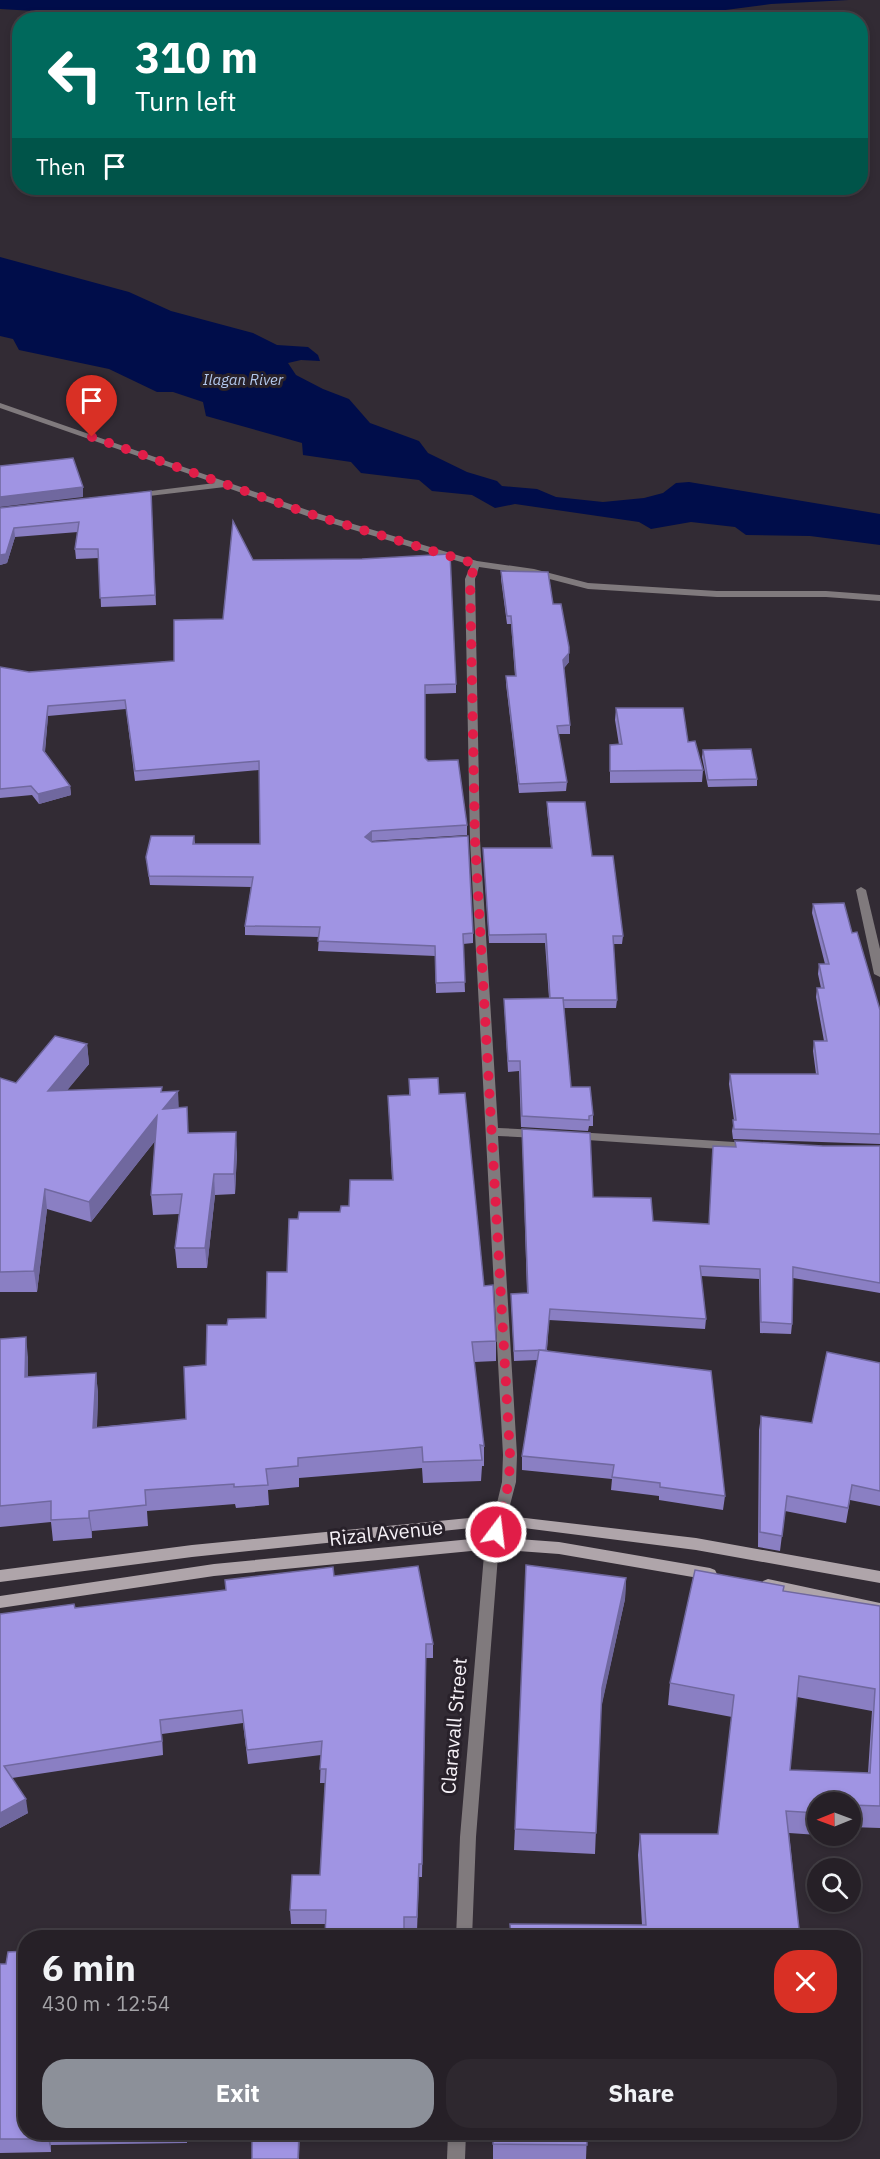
<!DOCTYPE html>
<meta charset="utf-8">
<style>
body{margin:0;font-family:"IBM Plex Sans",sans-serif;background:#2e282f;color:#f1f3f6;height:100vh;display:flex;flex-direction:column;font-size:22px;white-space:nowrap}
*{box-sizing:border-box;margin:0}
p{font-size:20px;color:#a4a3a7}
.icon{flex:none;width:33px;height:33px;fill:none;stroke:currentColor;stroke-width:2;stroke-linecap:round;stroke-linejoin:round}
.map{position:relative;flex:1;overflow:hidden}
.sheet{position:absolute;left:18px;top:1930px;width:843px;height:210px;display:flex;flex-direction:column;background:#262027;border-radius:24px;box-shadow:0 3px 9px #0003,0 0 0 2px #423e44}
.sheet>*{flex:none}
.guide{position:absolute;left:12px;top:12px;width:856px;height:183px;border-radius:24px;box-shadow:0 3px 9px #0003,0 0 0 2px #423e44;background:#00695c;color:#fff;overflow:hidden}
.needle{width:39px;rotate:269deg}
.tools{position:absolute;left:807px;top:1792px;display:grid;gap:12px}
.tools a{display:grid;place-items:center;width:54px;height:54px;border-radius:50%;background:#262027;box-shadow:0 3px 9px #0003,0 0 0 2px #423e44;font-size:30px}
.pin{position:absolute;display:grid;place-items:center;width:51px;height:51px;color:#fff;margin:-62px -26px;border-radius:50% 50% 50% 0;rotate:-45deg;box-shadow:0 0 6px #0007}
.pin .icon{rotate:45deg}
.me{position:absolute;width:66px;margin:-33px;rotate:15deg;stroke-linejoin:round;filter:drop-shadow(0 0 4px #0008)}
.turn{display:flex;align-items:center;gap:21px;height:126px;padding:0 24px;font-size:27px}
.turn .icon{width:78px;height:78px;stroke-width:2.5}
.turn b{display:block;font-size:42px;line-height:51px}
.then{display:flex;align-items:center;height:57px;padding:0 24px;background:#0003;gap:12px;font-size:22px}
.round{display:grid;place-items:center;flex:none;width:63px;height:63px;border-radius:24px;background:#2e282f}
.summary{display:flex;align-items:center;justify-content:space-between;height:102px;padding:0 24px}
h1{font-size:36px;font-weight:700;line-height:45px}
.action{display:flex;gap:12px;margin-top:auto;padding:12px 24px}
.action a{flex:1;height:69px;border-radius:24px;background:#8c9099;color:#fff;font-size:24px;font-weight:700;line-height:69px;text-align:center}
.action a+a{background:#2e282f;color:#f1f3f6}
.map>svg:first-child{display:block}
</style>
<div class="map">
<svg width="880" height="2159" viewBox="0 0 880 2159">
<rect width="100%" height="100%" fill="#322b34"/>
<!-- water -->
<g fill="#000d4a">
<polygon points="0,0 849,0 771,4 710,12 671,12 644,17 566,20 190,20 0,9"/>
<polygon points="0,257 129,292 171,311 253,333 277,345 308,347 318,355 320,361 301,360 288,363 296,375 323,389 349,399 370,423 419,441 428,453 467,472 497,481 502,486 537,489 556,497 603,502 644,498 663,493 676,483 689,482 880,514 880,545 810,536 746,535 735,527 691,522 651,529 639,522 515,504 495,508 472,495 432,491 419,480 361,473 351,462 303,455 302,443 206,416 203,402 173,392 157,392 109,369 19,350 13,339 0,336"/>
</g>
<g fill="none" stroke-linecap="round" stroke-linejoin="round">
<!-- minor -->
<g fill="#807a7d" fill-rule="evenodd">
<polygon points="0,403 313,512 477,561 534,569 588,583 717,591 826,591 880,595 880,601 826,597 717,597 588,589 534,575 479,567 475,579 480,840 498,1128 537,1130 543,1134 537,1138 498,1136 517,1455 516,1482 505,1524 500,1525 495,1524 493,1520 502,1482 503,1455 470,840 465,579 471,565 307,516 225,487 132,498 131,496 135,493 215,483 0,408"/>
<polygon points="861,887 866,890 880,949 880,977 874,974 856,890"/>
<polygon points="576,1132 750,1143 756,1147 750,1151 572,1139 570,1136 572,1133"/>
</g>
<!-- tertiary -->
<g fill="#807a7d" fill-rule="evenodd">
<polygon points="500,1515 505,1516 507,1520 499,1543 476,1837 472,1938 456,1938 460,1837 485,1543 495,1516"/>
<polygon points="448,2133 466,2133 465,2159 447,2159"/>
</g>
<!-- secondary -->
<g fill="#afa5aa" fill-rule="evenodd">
<polygon points="500,1515 696,1538 880,1571 880,1583 696,1550 500,1525 192,1557 0,1582 0,1570 192,1545"/>
<polygon points="492,1537 559,1542 710,1568 715,1570 717,1574 715,1578 710,1580 559,1554 492,1549 214,1576 0,1608 0,1596 214,1564"/>
<polygon points="768,1579 880,1603 880,1615 763,1589 761,1585 763,1581"/>
</g>
</g>
<!-- wall -->
<g fill="#8a7fc3" fill-rule="evenodd">
<polygon points="151,491 156,605 101,607 99,558 76,559 75,549 78,532 15,537 7,563 0,565 0,508"/>
<polygon points="253,560 456,684 456,693 425,694 425,758 467,825 467,835 371,841 473,933 473,943 463,944 465,992 436,993 435,956 318,951 319,937 245,935 245,926 251,887 150,885 146,857 194,836 195,844 260,844 259,770 135,781 126,709 48,716 45,752 70,786 71,795 39,804 32,795 0,798 0,667 29,672 174,661 223,619"/>
<polygon points="501,571 553,604 569,662 564,668 570,725 570,734 558,734 567,782 566,791 519,793 506,684 506,676 515,676 511,624 507,624 501,579"/>
<polygon points="616,708 688,742 703,770 702,782 610,783 610,745 619,745 615,720"/>
<polygon points="703,750 757,779 757,786 708,787 702,757"/>
<polygon points="547,802 592,856 623,936 622,944 613,944 617,1000 616,1008 564,1008 571,1087 593,1115 593,1126 589,1126 588,1131 521,1127 519,1071 508,1072 504,999 549,998 545,943 489,943 483,848 551,848 547,810"/>
<polygon points="813,904 852,933 880,1010 880,1144 733,1139 732,1131 734,1120 729,1084 730,1074 816,1074 813,1051 814,1041 824,1041 816,997 817,988 821,988 818,974 819,964 825,964 812,913"/>
<polygon points="87,1044 89,1064 67,1090 162,1092 179,1108 189,1133 237,1152 235,1194 215,1195 207,1268 177,1268 175,1248 179,1214 153,1215 151,1195 155,1141 91,1222 47,1209 37,1292 0,1292 0,1078 16,1083"/>
<polygon points="409,1079 439,1094 496,1341 496,1361 474,1362 484,1446 484,1466 482,1466 481,1481 423,1483 422,1468 299,1478 299,1487 268,1490 269,1505 236,1508 235,1504 147,1511 148,1526 92,1531 92,1538 53,1541 51,1522 0,1527 0,1339 28,1357 28,1377 96,1373 98,1394 97,1427 186,1419 206,1365 227,1325 266,1318 287,1272 298,1219 340,1212 392,1180 388,1096 409,1095"/>
<polygon points="522,1129 593,1197 653,1221 709,1224 735,1147 735,1141 823,1146 880,1146 880,1293 793,1278 792,1324 791,1334 760,1333 759,1279 701,1276 706,1319 705,1329 549,1320 547,1350 725,1496 723,1510 659,1500 659,1496 611,1490 612,1479 522,1470 522,1456 537,1360 514,1361 511,1294 527,1293"/>
<polygon points="880,1363 880,1506 850,1500 846,1523 785,1511 780,1551 758,1547 759,1430 761,1416 812,1423"/>
<polygon points="526,1565 626,1578 625,1599 601,1707 595,1854 514,1850"/>
<polygon points="334,1576 433,1644 433,1658 426,1658 422,1877 419,1877 417,1931 404,1931 325,1924 291,1924 290,1910 320,1875 325,1783 320,1783 321,1755 248,1764 243,1723 162,1734 163,1755 12,1778 28,1813 0,1828 0,1614 75,1608 226,1590 225,1580"/>
<path d="M783,1591l97,15v222l-30,-1v-24h-32v32l-29,-2 11,105h-290v-14l132,1 -4,-70 2,-21h78l14,-117 -64,-12 2,-22zM797,1697l75,14 -4,62 -78,-3z"/>
<polygon points="0,1964 26,2133 187,2133 187,2143 51,2145 51,2152 0,2153"/>
<polygon points="493,2133 587,2133 586,2159 493,2159"/>
</g>
<!-- shaded-wall -->
<g fill="#70689f">
<polygon points="83,487 83,497 0,507 0,497"/>
<polygon points="14,528 15,537 7,563 0,565 0,555"/>
<polygon points="569,653 569,662 563,669 563,660"/>
<polygon points="48,706 48,716 44,760 43,750"/>
<polygon points="70,786 71,795 39,804 38,794"/>
<polygon points="372,831 372,841 365,847 365,837"/>
<polygon points="87,1044 89,1064 50,1111 48,1091"/>
<polygon points="178,1091 179,1111 163,1109"/>
<polygon points="157,1116 159,1136 91,1222 89,1202"/>
<polygon points="236,1132 237,1152 235,1194 234,1174"/>
<polygon points="214,1174 215,1195 207,1268 205,1248"/>
<polygon points="45,1189 47,1209 37,1292 34,1271"/>
<polygon points="26,1337 28,1357 28,1398 25,1377"/>
<polygon points="96,1373 98,1394 96,1448 93,1428"/>
<polygon points="89,1511 92,1531 92,1538 89,1518"/>
<polygon points="626,1578 625,1599 601,1709 602,1688"/>
<polygon points="26,1799 28,1813 0,1828 0,1813"/>
<polygon points="49,2133 51,2145 51,2152 48,2139"/>
<polygon points="299,2133 300,2133 299,2159 298,2159"/>
</g>
<!-- building -->
<g fill="#a094e3" stroke="#70689f" stroke-width="1.5" fill-rule="evenodd">
<polygon points="73,458 83,487 0,497 0,466"/>
<polygon points="151,491 155,595 100,598 98,549 75,549 79,522 14,528 6,554 0,555 0,508"/>
<polygon points="233,521 253,560 362,559 450,554 456,684 425,685 425,758 428,761 458,760 467,825 372,831 365,837 372,842 468,836 473,933 463,934 465,982 436,983 435,946 318,941 320,927 245,926 253,877 149,876 146,857 151,836 194,836 193,844 260,844 259,761 135,771 125,700 48,706 43,750 70,786 38,794 31,786 0,789 0,667 29,672 174,661 174,620 223,619"/>
<polygon points="501,571 548,572 553,604 561,604 569,647 569,653 563,660 570,725 557,726 567,782 519,784 506,676 516,676 511,616 507,616"/>
<polygon points="616,708 683,708 688,742 695,741 703,770 610,771 610,745 622,744"/>
<polygon points="751,749 757,779 708,780 703,750"/>
<polygon points="547,802 585,802 592,856 613,856 623,936 613,936 617,1000 563,1000 563,998 550,998 546,934 489,935 483,848 552,848"/>
<polygon points="844,903 852,933 857,932 880,1010 880,1134 734,1129 733,1120 736,1120 730,1074 818,1074 814,1041 827,1041 817,988 824,988 819,964 829,964 813,904"/>
<polygon points="563,998 571,1087 590,1087 593,1115 589,1116 589,1120 522,1116 520,1061 508,1061 504,999"/>
<polygon points="55,1036 87,1044 48,1091 162,1087 161,1092 178,1091 163,1109 187,1107 188,1133 236,1132 234,1174 214,1174 205,1248 175,1248 182,1194 151,1195 157,1116 89,1202 45,1189 34,1271 0,1272 0,1078 16,1083"/>
<polygon points="438,1078 439,1094 465,1093 484,1286 493,1285 496,1341 472,1342 484,1446 480,1445 482,1460 423,1462 422,1447 298,1458 298,1466 266,1469 268,1485 234,1487 234,1484 145,1490 146,1505 89,1511 89,1518 51,1520 51,1501 0,1506 0,1339 26,1337 25,1377 96,1373 93,1428 186,1419 184,1367 206,1365 207,1325 227,1325 228,1319 266,1318 267,1272 287,1272 289,1219 298,1219 299,1212 340,1212 341,1206 349,1206 350,1180 393,1180 388,1096 410,1095 409,1079"/>
<polygon points="522,1129 590,1133 593,1197 651,1198 653,1221 709,1224 713,1146 736,1147 735,1141 823,1146 880,1146 880,1283 793,1267 792,1324 761,1322 760,1269 700,1266 706,1319 550,1309 546,1350 514,1351 511,1294 528,1293"/>
<polygon points="539,1350 711,1371 725,1496 660,1487 660,1483 612,1477 614,1465 522,1456"/>
<polygon points="827,1352 880,1363 880,1491 852,1485 848,1508 787,1496 782,1536 760,1532 761,1416 812,1423"/>
<polygon points="526,1565 626,1578 602,1688 596,1833 515,1829"/>
<polygon points="418,1566 433,1644 426,1644 422,1864 419,1864 417,1917 404,1917 404,1938 325,1938 326,1910 290,1910 292,1875 320,1875 326,1769 320,1769 322,1741 247,1750 242,1710 160,1720 162,1741 4,1766 26,1799 0,1813 0,1614 74,1604 75,1608 226,1590 225,1580 333,1567 334,1576"/>
<path d="M695,1570l89,16 -1,5 97,15v200l-30,-1v-2h-32v10l-32,-2 14,127h-289l-1,-14 136,1 -6,-91h78l16,-139 -64,-12zM799,1676l76,13 -5,84 -80,-3z"/>
<polygon points="26,1951 26,2133 49,2133 48,2139 0,2139 0,1964 6,1964 8,1952"/>
<polygon points="252,2133 299,2133 298,2159 252,2159"/>
<polygon points="493,2133 587,2133 587,2145 493,2144"/>
</g>
<g fill="none" stroke-linecap="round" stroke-linejoin="round">
<!-- route -->
<polyline stroke="#e11d48" stroke-width="10" stroke-dasharray="0 18" points="92,437 310,514 476,564 470,579 475,840 510,1455 509,1482 496,1532"/>
</g>
<g text-anchor="middle" stroke-width="6" stroke-linejoin="round" paint-order="stroke">
<!-- far-water labels -->
<g font-size="15" font-style="italic" fill="#b3c8ed" stroke="#28212a">
<text x="243" y="385">Ilagan River</text>
</g>
<!-- near-street labels -->
<g font-size="20" fill="#f5f0f6" stroke="#28212a">
<text transform="translate(386 1533) rotate(-6)" y="7">Rizal Avenue</text>
<text transform="translate(454 1726) rotate(-85)" y="7">Claravall Street</text>
</g>
</g>
</svg>
<div class="tools">
<a><svg class="needle" viewBox="-14 -14 28 28"><path d="M0-13l5 13h-10z" fill="#e53935"/><path d="M0 13l5-13h-10z" fill="#a4a3a7"/></svg></a>
<a><svg class="icon" aria-label="search" viewBox="0 0 24 24"><circle cx="10" cy="10" r="6"/><path d="M15 15l6 6"/></svg></a>
</div>
<div class="pin" style="left:92px;top:437px;background:#d93025"><svg class="icon" aria-label="arrive" viewBox="0 0 24 24"><path d="M6 21V4h12l-3 4 3 4H6"/></svg></div>
<svg class="me" style="left:496px;top:1532px" viewBox="-20 -20 40 40"><circle r="17" fill="#e11d48" stroke="#fff" stroke-width="3"/><path d="M0-11L8 9 0 5-8 9z" fill="#fff"/></svg>
<div class="guide">
<div class="turn"><svg class="icon" aria-label="left" viewBox="0 0 24 24"><path d="M17 20v-9H6M10 6l-5 5 5 5"/></svg><div><b>310 m</b>Turn left</div></div>
<div class="then">Then<svg class="icon" aria-label="arrive" viewBox="0 0 24 24"><path d="M6 21V4h12l-3 4 3 4H6"/></svg></div>
</div>
<section class="sheet">
<div class="summary"><div><h1>6 min</h1><p>430 m · 12:54</p></div><a class="round" style="background:#d93025;color:#fff"><svg class="icon" aria-label="close" viewBox="0 0 24 24"><path d="M6 6l12 12M18 6L6 18"/></svg></a></div>
<div class="action"><a>Exit</a><a>Share</a></div>
</section>
</div>
